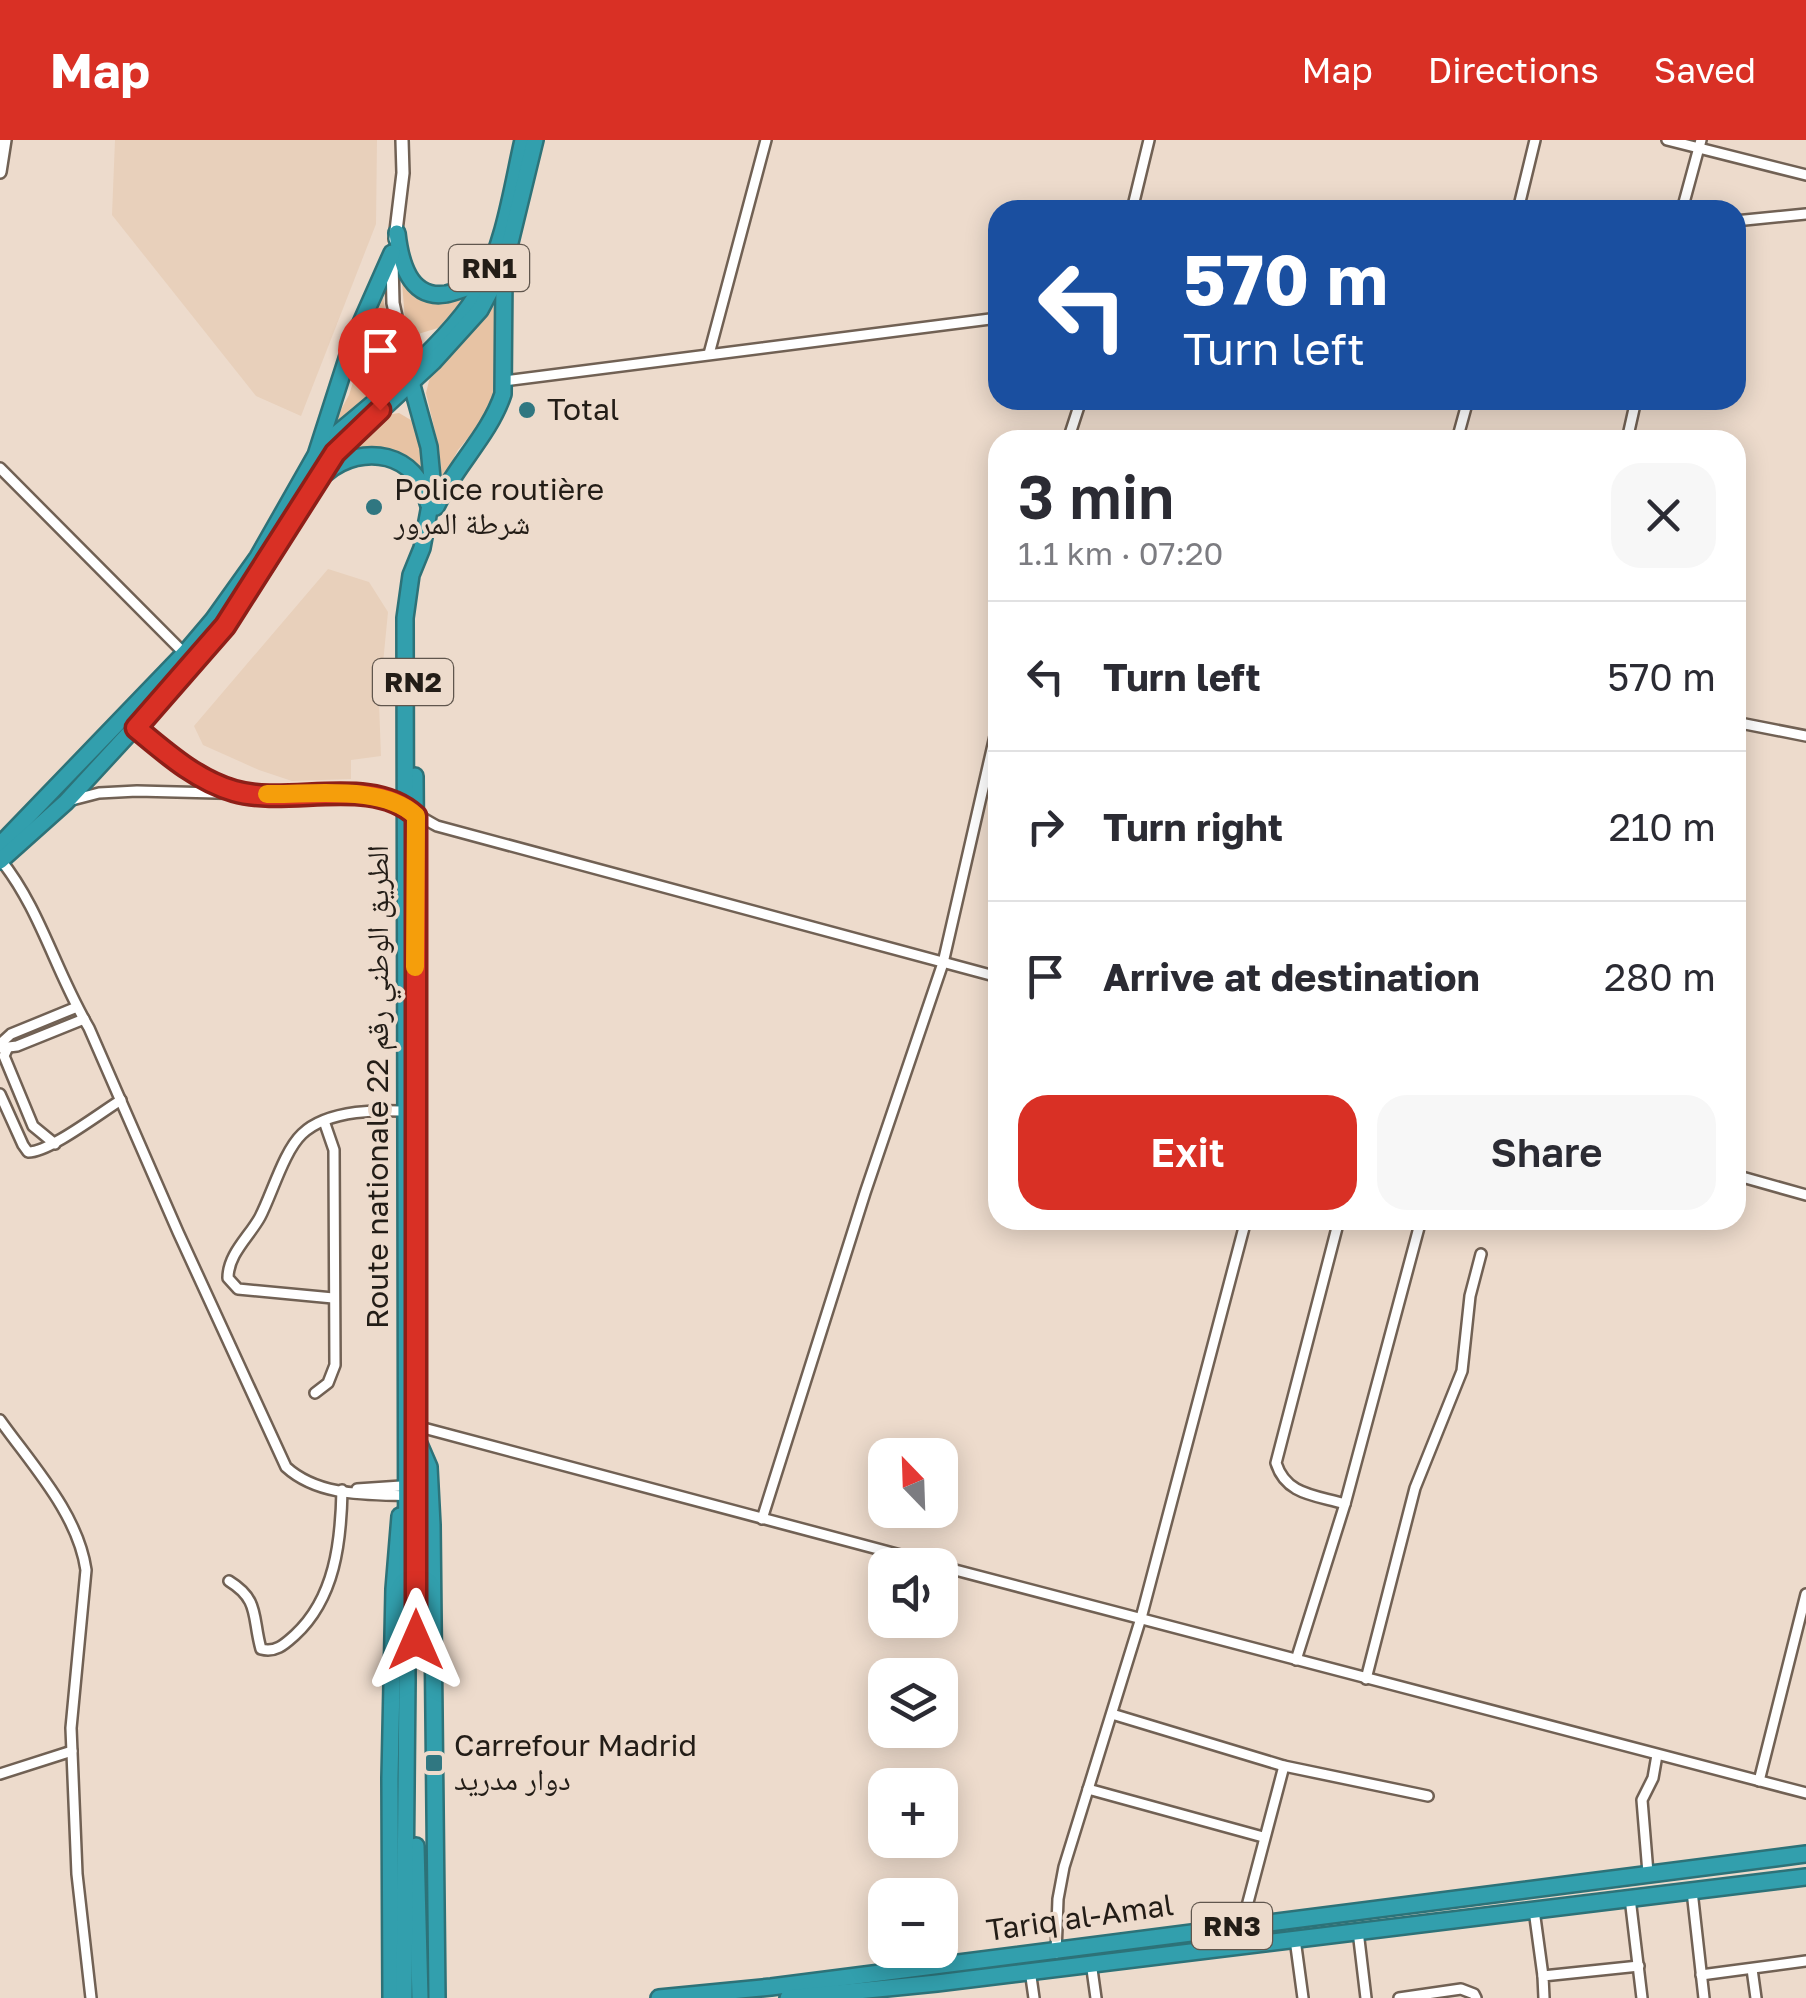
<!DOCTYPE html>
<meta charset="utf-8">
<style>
body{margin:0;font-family:"Golos Text","Noto Naskh Arabic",sans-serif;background:#f7f7f7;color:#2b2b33;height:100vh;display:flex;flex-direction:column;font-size:38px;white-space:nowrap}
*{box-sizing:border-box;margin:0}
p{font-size:32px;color:#7c7c81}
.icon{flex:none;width:55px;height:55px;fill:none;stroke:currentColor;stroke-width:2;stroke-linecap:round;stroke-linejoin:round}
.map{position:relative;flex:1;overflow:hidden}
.side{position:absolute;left:988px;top:290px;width:758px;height:800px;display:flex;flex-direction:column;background:#fff;border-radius:30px;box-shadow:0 5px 25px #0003}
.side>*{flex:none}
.top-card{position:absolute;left:988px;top:60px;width:758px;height:210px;border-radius:30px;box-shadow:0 5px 25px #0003;background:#1a4fa0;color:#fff;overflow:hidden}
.needle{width:65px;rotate:337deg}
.tools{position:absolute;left:868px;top:1298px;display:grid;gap:20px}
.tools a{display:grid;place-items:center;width:90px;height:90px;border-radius:20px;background:#fff;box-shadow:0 5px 25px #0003;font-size:50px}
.pin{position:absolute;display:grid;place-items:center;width:85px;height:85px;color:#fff;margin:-102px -42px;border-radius:50% 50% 50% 0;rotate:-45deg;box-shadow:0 0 10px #0007}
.pin .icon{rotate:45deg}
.me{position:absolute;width:110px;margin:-55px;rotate:0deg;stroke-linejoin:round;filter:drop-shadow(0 0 8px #0008)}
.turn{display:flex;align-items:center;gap:35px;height:210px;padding:0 30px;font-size:45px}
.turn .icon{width:130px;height:130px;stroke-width:2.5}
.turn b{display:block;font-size:70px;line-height:85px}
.round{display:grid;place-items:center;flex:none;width:105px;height:105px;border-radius:30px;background:#f7f7f7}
.overview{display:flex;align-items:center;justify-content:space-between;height:170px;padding:0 30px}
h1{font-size:60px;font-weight:600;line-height:75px}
.primary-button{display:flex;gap:20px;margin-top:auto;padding:20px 30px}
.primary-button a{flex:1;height:115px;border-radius:30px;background:#d93025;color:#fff;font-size:40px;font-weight:600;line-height:115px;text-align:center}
.primary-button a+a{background:#f7f7f7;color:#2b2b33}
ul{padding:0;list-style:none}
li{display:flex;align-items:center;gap:30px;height:150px;padding:0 30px;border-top:2px solid #e1e1e2}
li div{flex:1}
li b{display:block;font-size:38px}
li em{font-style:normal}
header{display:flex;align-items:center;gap:60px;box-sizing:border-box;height:140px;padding:0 50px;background:#d93025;color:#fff}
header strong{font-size:48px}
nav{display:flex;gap:55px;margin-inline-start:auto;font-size:35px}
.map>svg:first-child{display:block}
</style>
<header>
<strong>Map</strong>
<nav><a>Map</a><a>Directions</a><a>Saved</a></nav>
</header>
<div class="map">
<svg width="1806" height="1858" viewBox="0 0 1806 1858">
<rect width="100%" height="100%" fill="#eddbcc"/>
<!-- built -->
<g fill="#e8d0bb">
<polygon points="115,0 377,0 376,84 301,276 256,256 112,75"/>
<polygon points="328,429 369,442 388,472 379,564 381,616 351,620 351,639 292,641 259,630 203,605 194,586"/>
</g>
<!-- green -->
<g fill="#e7c3a4">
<path d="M402,142c21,23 43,25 70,10l-34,36 -20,6 -13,-14z"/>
<polygon points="382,150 387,182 397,213 395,224 377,250 330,290 349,255"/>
<polygon points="496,164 493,260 486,276 458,310 442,341 439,308 426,253 430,237"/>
<path d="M399,273l17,10 10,37v17c-21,-28 -45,-29 -77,-27l37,-35z"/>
</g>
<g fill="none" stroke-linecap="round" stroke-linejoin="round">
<!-- street casing -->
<g stroke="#716154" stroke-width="14">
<g id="street">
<polyline points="1667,0 1806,35"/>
<polyline points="1132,70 1149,0"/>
<polyline points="1518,70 1535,0"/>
<polyline points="1682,70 1701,0"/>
<polyline points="1735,81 1806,74"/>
<polyline points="709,214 766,0"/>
<polyline points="504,241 998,178"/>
<polyline points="1068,300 1081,260"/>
<polyline points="1457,300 1468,260"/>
<polyline points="1627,300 1636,260"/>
<polyline points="0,328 185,514"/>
<polyline points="1735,582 1806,596"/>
<polyline points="135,587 196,634 230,649"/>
<path d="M72,660l27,-7 38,-2 243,6c22,5 37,19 57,29l561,151"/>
<path d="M0,719c40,49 56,114 89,169l89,204 108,235c34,31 85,27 130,29"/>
<polyline points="0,904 11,894 77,867"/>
<polyline points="8,907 4,916 33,986 55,1004"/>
<polyline points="0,908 17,906 84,879"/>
<path d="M0,954l23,51 5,7c20,1 72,-39 93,-52"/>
<polyline points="1735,1035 1806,1055"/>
<path d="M1339,1080l-63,243c10,32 39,32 69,41"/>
<path d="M333,1158l-95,-9 -10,-11c0,-24 21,-41 32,-61 12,-23 24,-66 42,-83 26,-25 80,-25 113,-22"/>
<polyline points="315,1253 328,1243 335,1225 334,1010 324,981"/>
<path d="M0,1280c32,45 78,94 86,150l-15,158 6,146 14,124"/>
<polyline points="416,1286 938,1425"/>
<polyline points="357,1349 416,1345"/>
<polyline points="762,1379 865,1053 943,823 998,583"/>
<polyline points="940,1426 1806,1653"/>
<path d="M229,1441c31,19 23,36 32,68 15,4 24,-5 34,-14 40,-37 46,-93 47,-145"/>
<polyline points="1296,1520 1345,1364 1421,1080"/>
<polyline points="1366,1539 1415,1348 1462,1231 1470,1156 1481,1114"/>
<polyline points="1112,1574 1284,1626 1428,1656"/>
<polyline points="0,1634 72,1611"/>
<polyline points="1759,1641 1806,1454"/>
<polyline points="1088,1649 1263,1697"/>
<polyline points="1648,1733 1642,1660 1653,1638 1657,1615"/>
<polyline points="1692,1751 1704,1858"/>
<polyline points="1630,1758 1642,1858"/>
<polyline points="1534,1770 1543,1836"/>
<polyline points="1242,1785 1284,1626"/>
<polyline points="1358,1791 1366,1858"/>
<polyline points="1295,1799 1303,1858"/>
<polyline points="1056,1813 1058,1759 1064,1727 1141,1478 1246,1080"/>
<polyline points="1091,1822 1096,1858"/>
<polyline points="1752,1829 1756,1858"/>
<polyline points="1030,1830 1034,1858"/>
<polyline points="1701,1835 1806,1821"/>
<polyline points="1399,1858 1461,1849 1474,1854 1476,1858"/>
<polyline points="1544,1858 1543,1836 1639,1826"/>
</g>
</g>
<!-- secondary casing -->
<g stroke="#716154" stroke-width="16">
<g id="secondary">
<polyline points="0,32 5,0"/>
<polyline points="395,99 403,33 402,0"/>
<polyline points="392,122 393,163 408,231"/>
</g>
</g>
<!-- highway casing -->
<g stroke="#2d7278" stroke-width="20">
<g id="highway">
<path d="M397,93c3,27 12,67 49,61 14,-3 26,-10 39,-9"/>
<path d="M319,308c46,-37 136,-110 162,-161 24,-46 31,-98 42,-147"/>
<path d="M326,333c37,-31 92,-20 102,30"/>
<path d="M436,367c18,-40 53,-71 67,-113l1,-119"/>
<polyline points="415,636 416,793"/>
<polyline points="0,705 185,513 213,480 258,417 316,315 352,203 392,113"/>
<polyline points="0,721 66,662 195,522 225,486 267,424 314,342 335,313 433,222 480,170 505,123 535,0"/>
<polyline points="416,1297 429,1327 432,1385 437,1858"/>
<polyline points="416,1706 420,1858"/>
<polyline points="391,1858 390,1638 394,1449 400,1376"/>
<polyline points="404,1858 407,1540 405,478 411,435 422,408 433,349 429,307 408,231"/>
<polyline points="659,1858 771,1847 1806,1714"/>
<polyline points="788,1858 937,1843 1806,1737"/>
</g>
</g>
<!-- street -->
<use href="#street" stroke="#fff" stroke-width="9"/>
<!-- secondary -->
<use href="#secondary" stroke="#fff" stroke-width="11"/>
<!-- highway -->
<use href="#highway" stroke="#329fad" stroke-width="15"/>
</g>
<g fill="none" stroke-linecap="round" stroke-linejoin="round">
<!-- route casing -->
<g stroke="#8d1f18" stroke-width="25">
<path id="route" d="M380,270l-45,43 -110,173 -89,102c29,24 60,52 98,63 55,16 138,-17 182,25v824"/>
</g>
<!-- route -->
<use href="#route" stroke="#d93025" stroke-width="18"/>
<!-- slow -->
<path stroke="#f59e0b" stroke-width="18" d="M267,654c45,1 116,-10 149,22l-1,151"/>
</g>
<!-- markers -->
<g fill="#307781" stroke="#eddbcc" stroke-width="4">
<circle cx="527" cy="270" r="10"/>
<circle cx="374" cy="367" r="10"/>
<rect x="424" y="1613" width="20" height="20" rx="5"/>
</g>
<g text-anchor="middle" stroke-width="8" stroke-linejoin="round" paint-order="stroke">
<!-- shield labels -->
<g fill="#eddbcc" stroke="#60564d" stroke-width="2.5">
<rect x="449" y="105" width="80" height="46" rx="8"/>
<rect x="373" y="519" width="80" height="46" rx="8"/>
<rect x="1192" y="1763" width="80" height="46" rx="8"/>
</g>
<g font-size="28" font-weight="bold" fill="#231d17">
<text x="489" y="138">RN1</text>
<text x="413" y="552">RN2</text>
<text x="1232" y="1796">RN3</text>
</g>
<!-- poi labels -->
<g font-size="30" fill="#231d17" stroke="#eddbcc" text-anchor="start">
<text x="547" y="280">Total</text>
<text x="394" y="360">Police routière<tspan x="394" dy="34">شرطة المرور</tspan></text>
<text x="454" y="1616">Carrefour Madrid<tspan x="454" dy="34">دوار مدريد</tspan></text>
</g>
<!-- street labels -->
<g font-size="30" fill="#231d17" stroke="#eddbcc">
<text transform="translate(378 947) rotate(-90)" y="10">Route nationale 22 الطريق الوطني رقم</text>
<text transform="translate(1080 1778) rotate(-8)" y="10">Tariq al-Amal</text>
</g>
</g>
</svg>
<div class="tools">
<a><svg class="needle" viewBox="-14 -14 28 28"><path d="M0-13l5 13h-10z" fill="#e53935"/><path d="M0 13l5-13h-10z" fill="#7c7c81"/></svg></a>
<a><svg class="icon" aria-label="sound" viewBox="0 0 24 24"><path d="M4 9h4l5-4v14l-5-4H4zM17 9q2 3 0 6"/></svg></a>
<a><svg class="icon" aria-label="layers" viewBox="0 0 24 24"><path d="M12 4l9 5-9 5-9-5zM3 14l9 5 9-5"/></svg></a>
<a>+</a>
<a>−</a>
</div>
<div class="pin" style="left:380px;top:270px;background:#d93025"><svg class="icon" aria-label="arrive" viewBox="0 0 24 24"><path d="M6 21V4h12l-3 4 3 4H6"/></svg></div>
<svg class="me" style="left:416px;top:1500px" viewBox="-20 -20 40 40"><path d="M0-17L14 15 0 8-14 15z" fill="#d93025" stroke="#fff" stroke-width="4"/></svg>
<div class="top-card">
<div class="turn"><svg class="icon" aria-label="left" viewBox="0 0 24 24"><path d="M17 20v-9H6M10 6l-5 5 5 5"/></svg><div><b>570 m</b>Turn left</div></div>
</div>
<section class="side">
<div class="overview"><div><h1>3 min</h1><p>1.1 km · 07:20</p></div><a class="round"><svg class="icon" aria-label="close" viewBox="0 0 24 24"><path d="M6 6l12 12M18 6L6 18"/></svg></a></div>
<ul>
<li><svg class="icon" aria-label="left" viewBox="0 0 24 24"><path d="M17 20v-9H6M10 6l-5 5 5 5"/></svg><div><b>Turn left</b></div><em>570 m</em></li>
<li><svg class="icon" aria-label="right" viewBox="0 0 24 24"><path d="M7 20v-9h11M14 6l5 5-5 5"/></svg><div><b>Turn right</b></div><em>210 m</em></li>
<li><svg class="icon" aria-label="arrive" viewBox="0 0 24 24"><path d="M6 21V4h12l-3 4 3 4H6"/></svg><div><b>Arrive at destination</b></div><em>280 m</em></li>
</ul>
<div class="primary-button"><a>Exit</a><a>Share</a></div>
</section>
</div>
